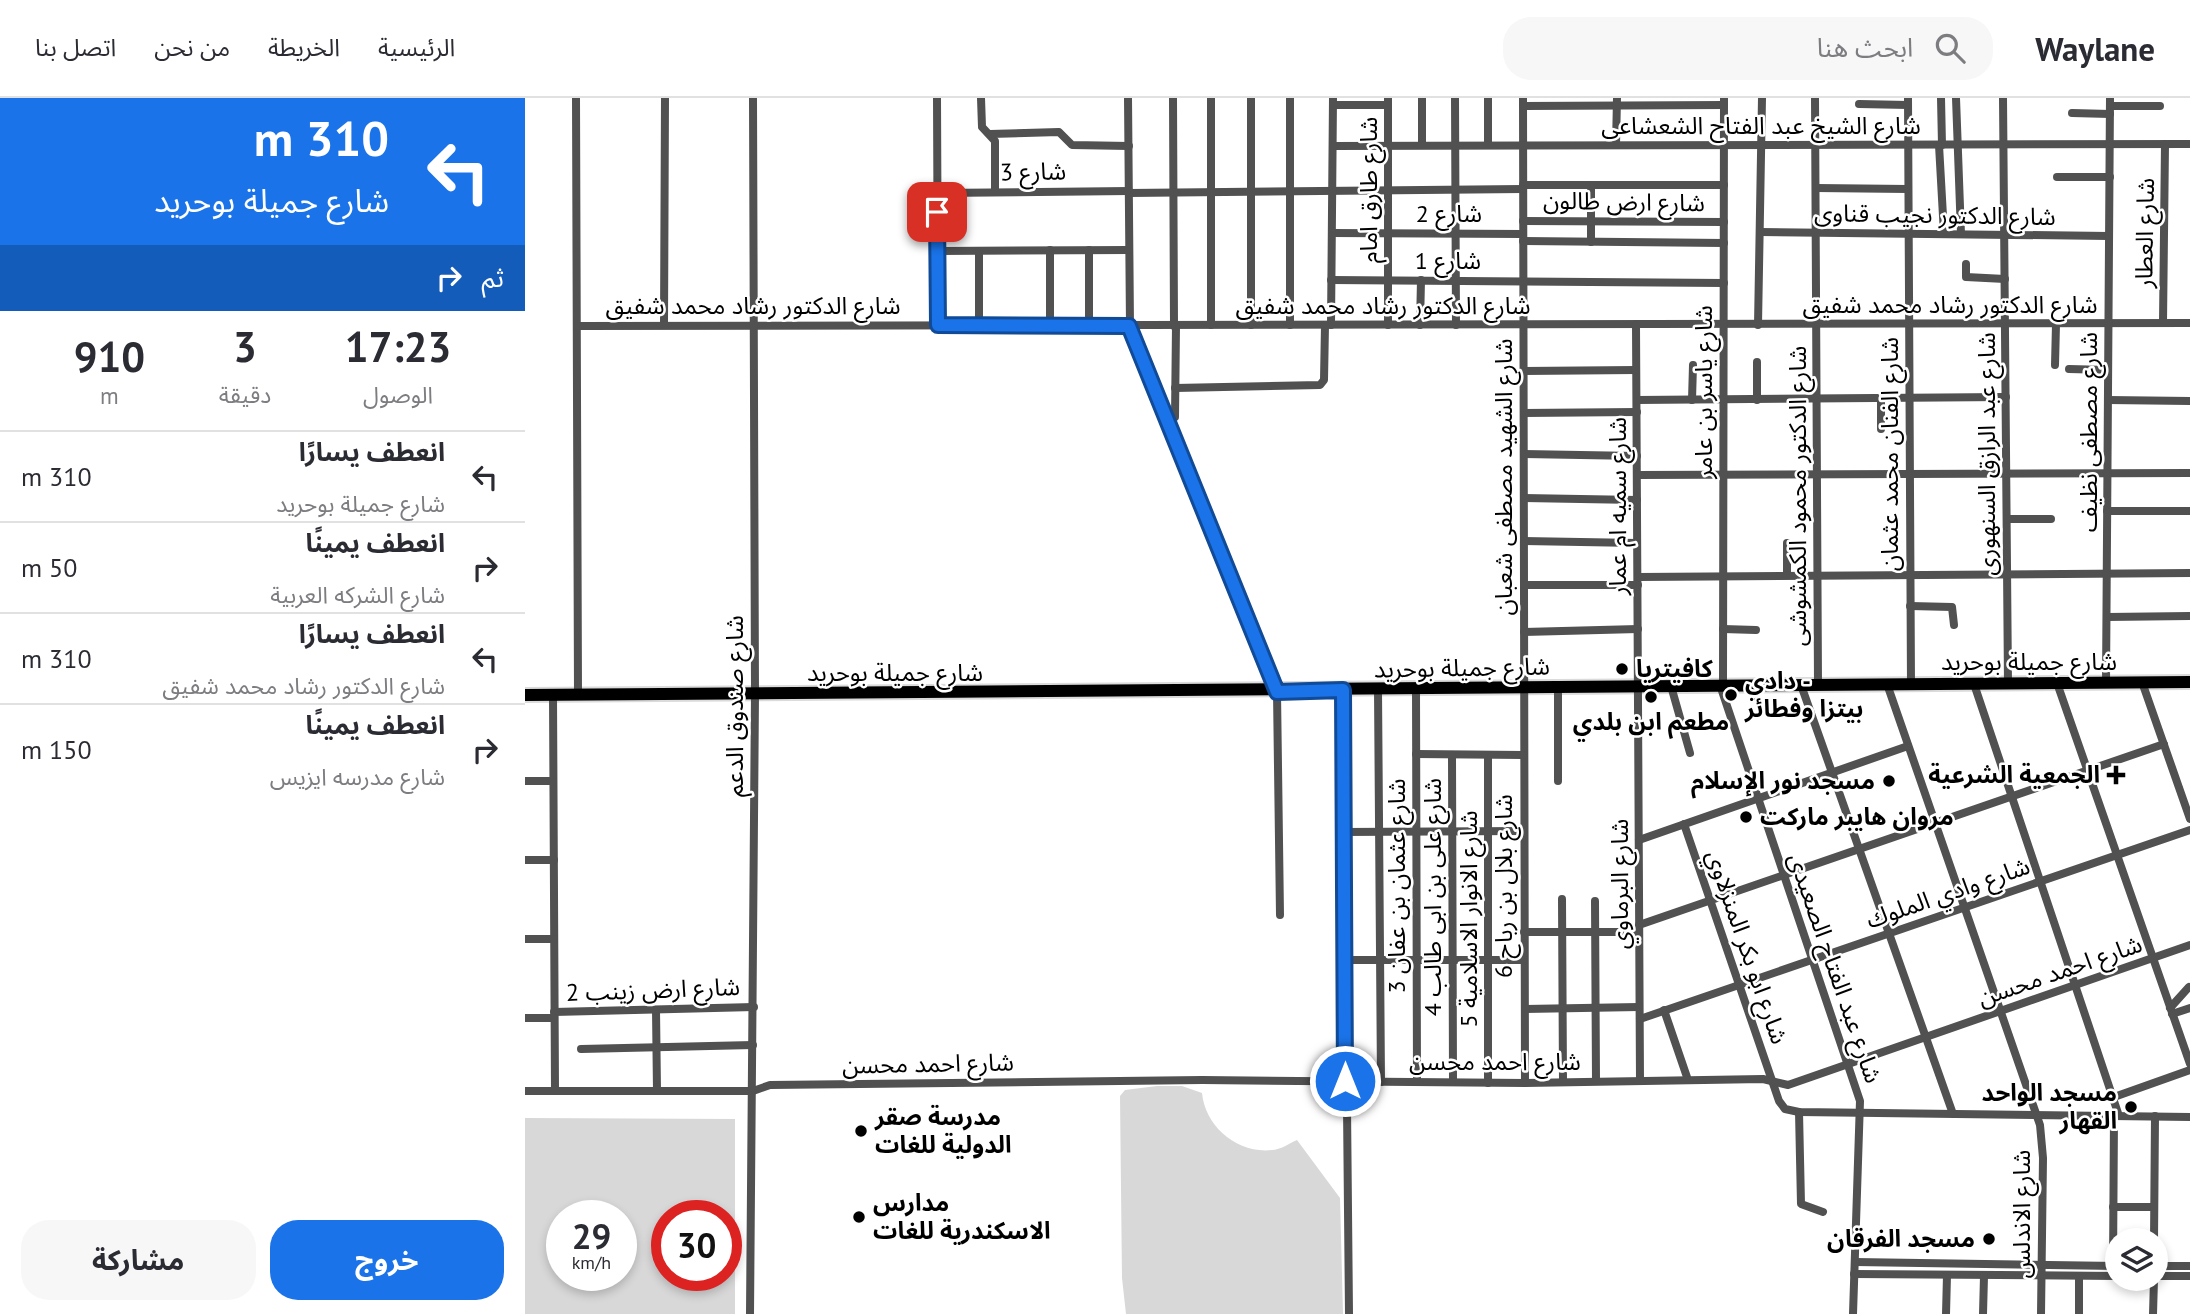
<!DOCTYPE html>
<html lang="ar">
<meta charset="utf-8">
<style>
body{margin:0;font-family:"PT Sans","Noto Sans Arabic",sans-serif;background:#f7f7f7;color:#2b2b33;direction:rtl;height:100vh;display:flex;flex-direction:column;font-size:26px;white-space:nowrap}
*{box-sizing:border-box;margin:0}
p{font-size:23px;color:#7c7c81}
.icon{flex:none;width:38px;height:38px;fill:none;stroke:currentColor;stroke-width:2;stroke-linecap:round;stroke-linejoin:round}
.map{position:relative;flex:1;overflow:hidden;direction:ltr}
.drawer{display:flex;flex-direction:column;background:#fff;width:525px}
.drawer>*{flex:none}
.hud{background:#1a73e8;color:#fff;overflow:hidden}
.tools{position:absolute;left:1580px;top:1130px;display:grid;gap:14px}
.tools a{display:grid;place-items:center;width:63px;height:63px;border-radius:50%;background:#fff;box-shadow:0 4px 10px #0003;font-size:35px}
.speed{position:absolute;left:21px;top:1102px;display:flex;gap:14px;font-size:35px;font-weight:700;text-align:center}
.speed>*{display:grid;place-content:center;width:91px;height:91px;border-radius:50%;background:#fff;box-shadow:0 4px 10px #0003;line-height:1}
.speed small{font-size:18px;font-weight:400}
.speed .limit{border:10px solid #d22;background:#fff;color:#111}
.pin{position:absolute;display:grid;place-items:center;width:60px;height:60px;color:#fff;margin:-30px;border-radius:14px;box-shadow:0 4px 10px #0006}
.me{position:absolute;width:77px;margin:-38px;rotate:0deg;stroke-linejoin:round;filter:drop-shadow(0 0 5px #0008)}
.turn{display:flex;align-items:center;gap:24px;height:147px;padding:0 21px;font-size:32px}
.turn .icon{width:91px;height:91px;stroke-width:2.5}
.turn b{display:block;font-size:49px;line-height:60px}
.then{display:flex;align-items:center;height:66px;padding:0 21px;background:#0003;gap:14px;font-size:26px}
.eta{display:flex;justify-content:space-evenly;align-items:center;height:119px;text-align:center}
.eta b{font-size:42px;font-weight:700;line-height:49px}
.button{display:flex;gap:14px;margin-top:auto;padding:14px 21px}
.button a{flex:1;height:80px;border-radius:28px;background:#1a73e8;color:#fff;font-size:28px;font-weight:700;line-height:80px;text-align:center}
.button a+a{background:#f7f7f7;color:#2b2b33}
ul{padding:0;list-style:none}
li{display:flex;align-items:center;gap:21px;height:91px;padding:0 21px;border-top:2px solid #e1e1e2}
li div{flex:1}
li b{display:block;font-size:26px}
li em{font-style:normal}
header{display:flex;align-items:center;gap:42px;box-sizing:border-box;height:98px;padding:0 35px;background:#fff;border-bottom:2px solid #e1e1e2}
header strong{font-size:33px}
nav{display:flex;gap:38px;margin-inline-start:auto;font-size:24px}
.search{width:490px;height:63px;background:#f7f7f7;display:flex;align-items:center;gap:18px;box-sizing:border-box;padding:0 24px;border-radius:28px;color:#7c7c81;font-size:26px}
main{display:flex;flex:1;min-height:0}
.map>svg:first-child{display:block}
</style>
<header>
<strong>Waylane</strong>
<div class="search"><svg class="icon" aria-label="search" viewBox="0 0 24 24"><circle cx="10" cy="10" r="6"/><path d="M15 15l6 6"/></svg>ابحث هنا</div>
<nav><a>الرئيسية</a><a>الخريطة</a><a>من نحن</a><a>اتصل بنا</a></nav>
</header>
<main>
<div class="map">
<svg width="1665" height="1216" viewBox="0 0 1665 1216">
<rect width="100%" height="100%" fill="#fff"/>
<!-- green -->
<g fill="#d8d8d8" fill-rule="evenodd">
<path d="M632,988h25l20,7c3,33 35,61 70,57 8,0 18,-7 25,-10l43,58 3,116h-217l-4,-36 -2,-182 5,-6z"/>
<path d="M0,1020l210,1v195h-210zM37,1118h59v60h-59zM142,1118h59v60h-59z"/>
</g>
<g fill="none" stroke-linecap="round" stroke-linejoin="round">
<!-- primary casing -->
<g stroke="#dbdbdb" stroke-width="16">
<polyline id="primary" points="0,597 1665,584"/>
</g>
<!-- street -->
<g stroke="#515151" stroke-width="8">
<polyline points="51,0 53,597"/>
<polyline points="412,0 413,227"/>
<polyline points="456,0 457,29 470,43 470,94"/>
<polyline points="603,0 605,228 752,594 755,817"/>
<polyline points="648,0 649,228"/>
<polyline points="765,0 765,227"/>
<polyline points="930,0 931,227"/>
<polyline points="998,0 1000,985"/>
<polyline points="1290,0 1293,587"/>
<polyline points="1383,0 1386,586"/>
<polyline points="1416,0 1417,47"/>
<polyline points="1431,0 1436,136"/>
<polyline points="1478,0 1483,586"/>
<polyline points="1334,6 1383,7"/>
<polyline points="808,7 863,7"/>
<polyline points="998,8 1199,7"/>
<polyline points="1585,8 1635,8"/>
<polyline points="1547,15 1585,16"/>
<polyline points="465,36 534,34 547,47 604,48"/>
<polyline points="897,47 897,0"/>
<polyline points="963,47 963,0"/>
<polyline points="1091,47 1092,0"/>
<polyline points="1414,47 1419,136"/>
<polyline points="808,48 1665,46"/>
<polyline points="1532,79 1585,79"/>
<polyline points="998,87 1199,87"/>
<polyline points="1066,87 1066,144"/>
<polyline points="1291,90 1383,91"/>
<polyline points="412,95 604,93"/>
<polyline points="604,95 998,91"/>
<polyline points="998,123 1199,124"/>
<polyline points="1235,134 1584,138"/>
<polyline points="807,135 998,136"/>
<polyline points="998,143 1199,145"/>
<polyline points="413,153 604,152"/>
<polyline points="1441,166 1441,179 1480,181"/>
<polyline points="806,182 1199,185"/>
<polyline points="1638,225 1640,46"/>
<polyline points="139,227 140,0"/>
<polyline points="454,227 454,153"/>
<polyline points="686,227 686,0"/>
<polyline points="726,227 726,0"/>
<polyline points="806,227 808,0"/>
<polyline points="863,227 863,0"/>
<polyline points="895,227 896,182"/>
<polyline points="1233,227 1237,0"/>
<polyline points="52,228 1665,225"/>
<polyline points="525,228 525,152"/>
<polyline points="564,228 564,152"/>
<polyline points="1111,228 1115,983"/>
<polyline points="1232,264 1232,302"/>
<polyline points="1530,267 1531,226"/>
<polyline points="1544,271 1583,272"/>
<polyline points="999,273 1111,272"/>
<polyline points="650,290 795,287 799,282 800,227"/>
<polyline points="1112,302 1481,299"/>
<polyline points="1167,302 1168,267"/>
<polyline points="1583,302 1665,303"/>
<polyline points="999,315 1112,314"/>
<polyline points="650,319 651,228"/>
<polyline points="1356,331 1356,300"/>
<polyline points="999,356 1112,358"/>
<polyline points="1112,377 1665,375"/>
<polyline points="999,400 1112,402"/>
<polyline points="1582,413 1665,413"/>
<polyline points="1482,421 1526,421"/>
<polyline points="999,443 1112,445"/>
<polyline points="1262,477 1262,445"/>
<polyline points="1113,479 1665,475"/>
<polyline points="999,487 1113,487"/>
<polyline points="1385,508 1427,509 1429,527"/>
<polyline points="1582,519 1665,518"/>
<polyline points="1198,531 1231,532"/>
<polyline points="999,534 1113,531"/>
<polyline points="1617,584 1665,721"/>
<polyline points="1532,585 1665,966"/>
<polyline points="1581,585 1585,0"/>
<polyline points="1362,586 1515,1027 1518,1060 1516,1216"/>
<polyline points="1449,586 1594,1018"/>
<polyline points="1195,587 1335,1003 1328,1216"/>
<polyline points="1198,587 1199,0"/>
<polyline points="1276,587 1428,1016"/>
<polyline points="1146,588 1165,655"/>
<polyline points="1033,589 1033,683"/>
<polyline points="891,591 892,984"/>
<polyline points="818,592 824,1216"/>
<polyline points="853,592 856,984"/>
<polyline points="28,597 30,993"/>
<polyline points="891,656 998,657"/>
<polyline points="927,657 928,984"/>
<polyline points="963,657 963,985"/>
<polyline points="0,683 28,683"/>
<polyline points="1159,726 1254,1003 1260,1011 1274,1014 1665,1019"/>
<polyline points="819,734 998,733"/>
<polyline points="1114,742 1383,648"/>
<polyline points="0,762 29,762"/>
<polyline points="1037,801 1038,984"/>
<polyline points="1070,803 1071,983"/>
<polyline points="1114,827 1639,646"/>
<polyline points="999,834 1114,834"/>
<polyline points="0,841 29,841"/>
<polyline points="819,862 999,862"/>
<polyline points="1645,910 1664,889"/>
<polyline points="1000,911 1114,909"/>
<polyline points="131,912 132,993"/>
<polyline points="1139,912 1163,982"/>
<polyline points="29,914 229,909"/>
<polyline points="1647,916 1665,910"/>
<polyline points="0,920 29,920"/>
<polyline points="1115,921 1665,732"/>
<polyline points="56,951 228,947"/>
<polyline points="0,993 228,993 245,987 677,982 1000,985 1238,981 1263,987 1665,847"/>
<polyline points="1589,999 1665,972"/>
<polyline points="1274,1014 1276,1106 1298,1114"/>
<polyline points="1588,1109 1629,1109"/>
<polyline points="1629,1143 1630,1018"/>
<polyline points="1330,1164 1592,1168"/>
<polyline points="1588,1168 1589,1018"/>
<polyline points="1631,1168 1665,1168"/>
<polyline points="1329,1176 1592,1178"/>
<polyline points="1631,1178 1665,1178"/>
<polyline points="225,1216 230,596 228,0"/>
<polyline points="1421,1216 1422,1177"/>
<polyline points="1458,1216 1459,1178"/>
<polyline points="1554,1216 1554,1178"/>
<polyline points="1628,1216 1629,1181"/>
</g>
<!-- primary -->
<use href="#primary" stroke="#000" stroke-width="12"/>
</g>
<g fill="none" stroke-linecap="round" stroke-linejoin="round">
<!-- route casing -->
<g stroke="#114b97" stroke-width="18">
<polyline id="route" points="412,114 413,227 604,228 752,594 818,592 820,983"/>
</g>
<!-- route -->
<use href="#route" stroke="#1a73e8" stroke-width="12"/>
</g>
<!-- markers -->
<g fill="#000" stroke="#fff" stroke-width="2.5">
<circle cx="1097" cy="571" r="7"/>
<circle cx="1206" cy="597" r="7"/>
<circle cx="1126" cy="599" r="7"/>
<path d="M1587.5 666.5h7v7h7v7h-7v7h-7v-7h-7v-7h7z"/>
<circle cx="1364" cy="683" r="7"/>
<circle cx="1221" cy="719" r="7"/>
<circle cx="1606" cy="1009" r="7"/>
<circle cx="336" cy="1033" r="7"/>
<circle cx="334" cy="1119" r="7"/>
<circle cx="1464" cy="1141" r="7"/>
</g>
<g text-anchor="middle" stroke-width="5" stroke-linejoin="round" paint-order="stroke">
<!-- street labels -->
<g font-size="24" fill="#000" stroke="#fff">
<text x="1236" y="36">شارع الشيخ عبد الفتاح الشعشاعى</text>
<text transform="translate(508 74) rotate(-1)" y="8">شارع 3</text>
<text transform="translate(844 92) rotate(-90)" y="8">شارع طارق امام</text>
<text transform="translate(1099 104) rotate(1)" y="8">شارع ارض طالون</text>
<text x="924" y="124">شارع 2</text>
<text transform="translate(1410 117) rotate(1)" y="8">شارع الدكتور نجيب قناوى</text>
<text transform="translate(1620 135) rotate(-89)" y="8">شارع العطار</text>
<text x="923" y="171">شارع 1</text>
<text x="1425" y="215">شارع الدكتور رشاد محمد شفيق</text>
<text x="228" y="216">شارع الدكتور رشاد محمد شفيق</text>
<text x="858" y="216">شارع الدكتور رشاد محمد شفيق</text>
<text transform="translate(1179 294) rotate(-90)" y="8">شارع ياسر بن عامر</text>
<text transform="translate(1564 334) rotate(-90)" y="8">شارع مصطفى نظيف</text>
<text transform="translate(1365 356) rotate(-90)" y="8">شارع الفنان محمد عثمان</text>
<text transform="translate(1462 356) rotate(-90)" y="8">شارع عبد الرازق السنهورى</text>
<text transform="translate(979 379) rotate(-90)" y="8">شارع الشهيد مصطفى شعبان</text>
<text transform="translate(1273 398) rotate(-90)" y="8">شارع الدكتور محمود الكمشوشى</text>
<text transform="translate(1093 408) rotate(-90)" y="8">شارع سميه ام عمار</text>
<text x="1504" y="572">شارع جميلة بوحريد</text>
<text transform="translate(937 570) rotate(-1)" y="8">شارع جميلة بوحريد</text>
<text x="370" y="583">شارع جميلة بوحريد</text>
<text transform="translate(210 608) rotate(-90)" y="8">شارع صندوق الدعم</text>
<text transform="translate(1095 786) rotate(-90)" y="8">شارع البرماوي</text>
<text transform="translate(872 788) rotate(-90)" y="8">شارع عثمان بن عفان 3</text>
<text transform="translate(979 788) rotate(-90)" y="8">شارع بلال بن رباح 6</text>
<text transform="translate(1423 795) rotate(-19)" y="8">شارع وادي الملوك</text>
<text transform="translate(908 799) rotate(-90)" y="8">شارع على بن ابى طالب 4</text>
<text transform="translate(944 821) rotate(-90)" y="8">شارع الانوار الاسلامية 5</text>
<text transform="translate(1222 849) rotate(71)" y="8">شارع ابو بكر المنزلاوي</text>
<text transform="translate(1310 870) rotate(71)" y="8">شارع عبد الفتاح الصعيدى</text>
<text transform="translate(1535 873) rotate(-19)" y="8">شارع احمد محسن</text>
<text transform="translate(128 892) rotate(-2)" y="8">شارع ارض زينب 2</text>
<text x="970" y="972">شارع احمد محسن</text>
<text transform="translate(403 966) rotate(-1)" y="8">شارع احمد محسن</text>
<text transform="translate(1497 1116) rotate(-90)" y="8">شارع الاندلس</text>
</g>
<!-- poi labels -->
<g font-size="24" font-weight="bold" fill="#000" stroke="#fff" text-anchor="start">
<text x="1111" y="579">كافيتريا</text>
<text x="1220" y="591">دادي -<tspan x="1220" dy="28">بيتزا وفطائر</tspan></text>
<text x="1126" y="632" text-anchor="middle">مطعم ابن بلدي</text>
<text x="1575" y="685" text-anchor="end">الجمعية الشرعية</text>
<text x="1350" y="691" text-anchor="end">مسجد نور الإسلام</text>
<text x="1235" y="727">مروان هايبر ماركت</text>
<text x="1592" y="1003" text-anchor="end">مسجد الواحد<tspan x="1592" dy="28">القهار</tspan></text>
<text x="350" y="1027">مدرسة صقر<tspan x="350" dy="28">الدولية للغات</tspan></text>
<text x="348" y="1113">مدارس<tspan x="348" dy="28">الاسكندرية للغات</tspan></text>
<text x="1450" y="1149" text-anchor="end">مسجد الفرقان</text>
</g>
</g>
</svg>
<div class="tools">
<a><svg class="icon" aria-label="layers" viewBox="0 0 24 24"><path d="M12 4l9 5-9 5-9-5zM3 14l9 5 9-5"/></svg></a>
</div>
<div class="speed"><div>29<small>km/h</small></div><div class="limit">30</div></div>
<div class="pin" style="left:412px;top:114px;background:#d93025"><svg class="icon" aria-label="arrive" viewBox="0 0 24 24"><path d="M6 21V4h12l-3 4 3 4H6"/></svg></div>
<svg class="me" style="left:820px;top:983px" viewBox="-20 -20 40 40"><circle r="17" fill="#1a73e8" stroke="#fff" stroke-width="3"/><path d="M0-11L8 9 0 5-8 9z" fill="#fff"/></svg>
</div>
<section class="drawer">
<div class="hud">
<div class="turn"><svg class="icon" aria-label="left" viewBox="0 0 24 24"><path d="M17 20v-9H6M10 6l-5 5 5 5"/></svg><div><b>310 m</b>شارع جميلة بوحريد</div></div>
<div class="then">ثم<svg class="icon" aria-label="right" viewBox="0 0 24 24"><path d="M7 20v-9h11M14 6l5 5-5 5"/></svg></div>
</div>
<div class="eta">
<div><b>17:23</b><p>الوصول</p></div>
<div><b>3</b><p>دقيقة</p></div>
<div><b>910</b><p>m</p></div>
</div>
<ul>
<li><svg class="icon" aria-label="left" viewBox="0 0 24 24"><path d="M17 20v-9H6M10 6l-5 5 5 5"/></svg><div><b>انعطف يسارًا</b><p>شارع جميلة بوحريد</p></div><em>310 m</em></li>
<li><svg class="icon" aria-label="right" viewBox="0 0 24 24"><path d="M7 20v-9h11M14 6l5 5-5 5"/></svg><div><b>انعطف يمينًا</b><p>شارع الشركه العربية</p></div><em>50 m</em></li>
<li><svg class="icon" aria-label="left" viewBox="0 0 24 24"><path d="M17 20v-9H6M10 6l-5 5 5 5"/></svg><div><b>انعطف يسارًا</b><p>شارع الدكتور رشاد محمد شفيق</p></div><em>310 m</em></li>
<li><svg class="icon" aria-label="right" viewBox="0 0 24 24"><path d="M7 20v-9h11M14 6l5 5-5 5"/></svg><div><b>انعطف يمينًا</b><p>شارع مدرسه ايزيس</p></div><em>150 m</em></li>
</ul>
<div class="button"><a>خروج</a><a>مشاركة</a></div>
</section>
</main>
